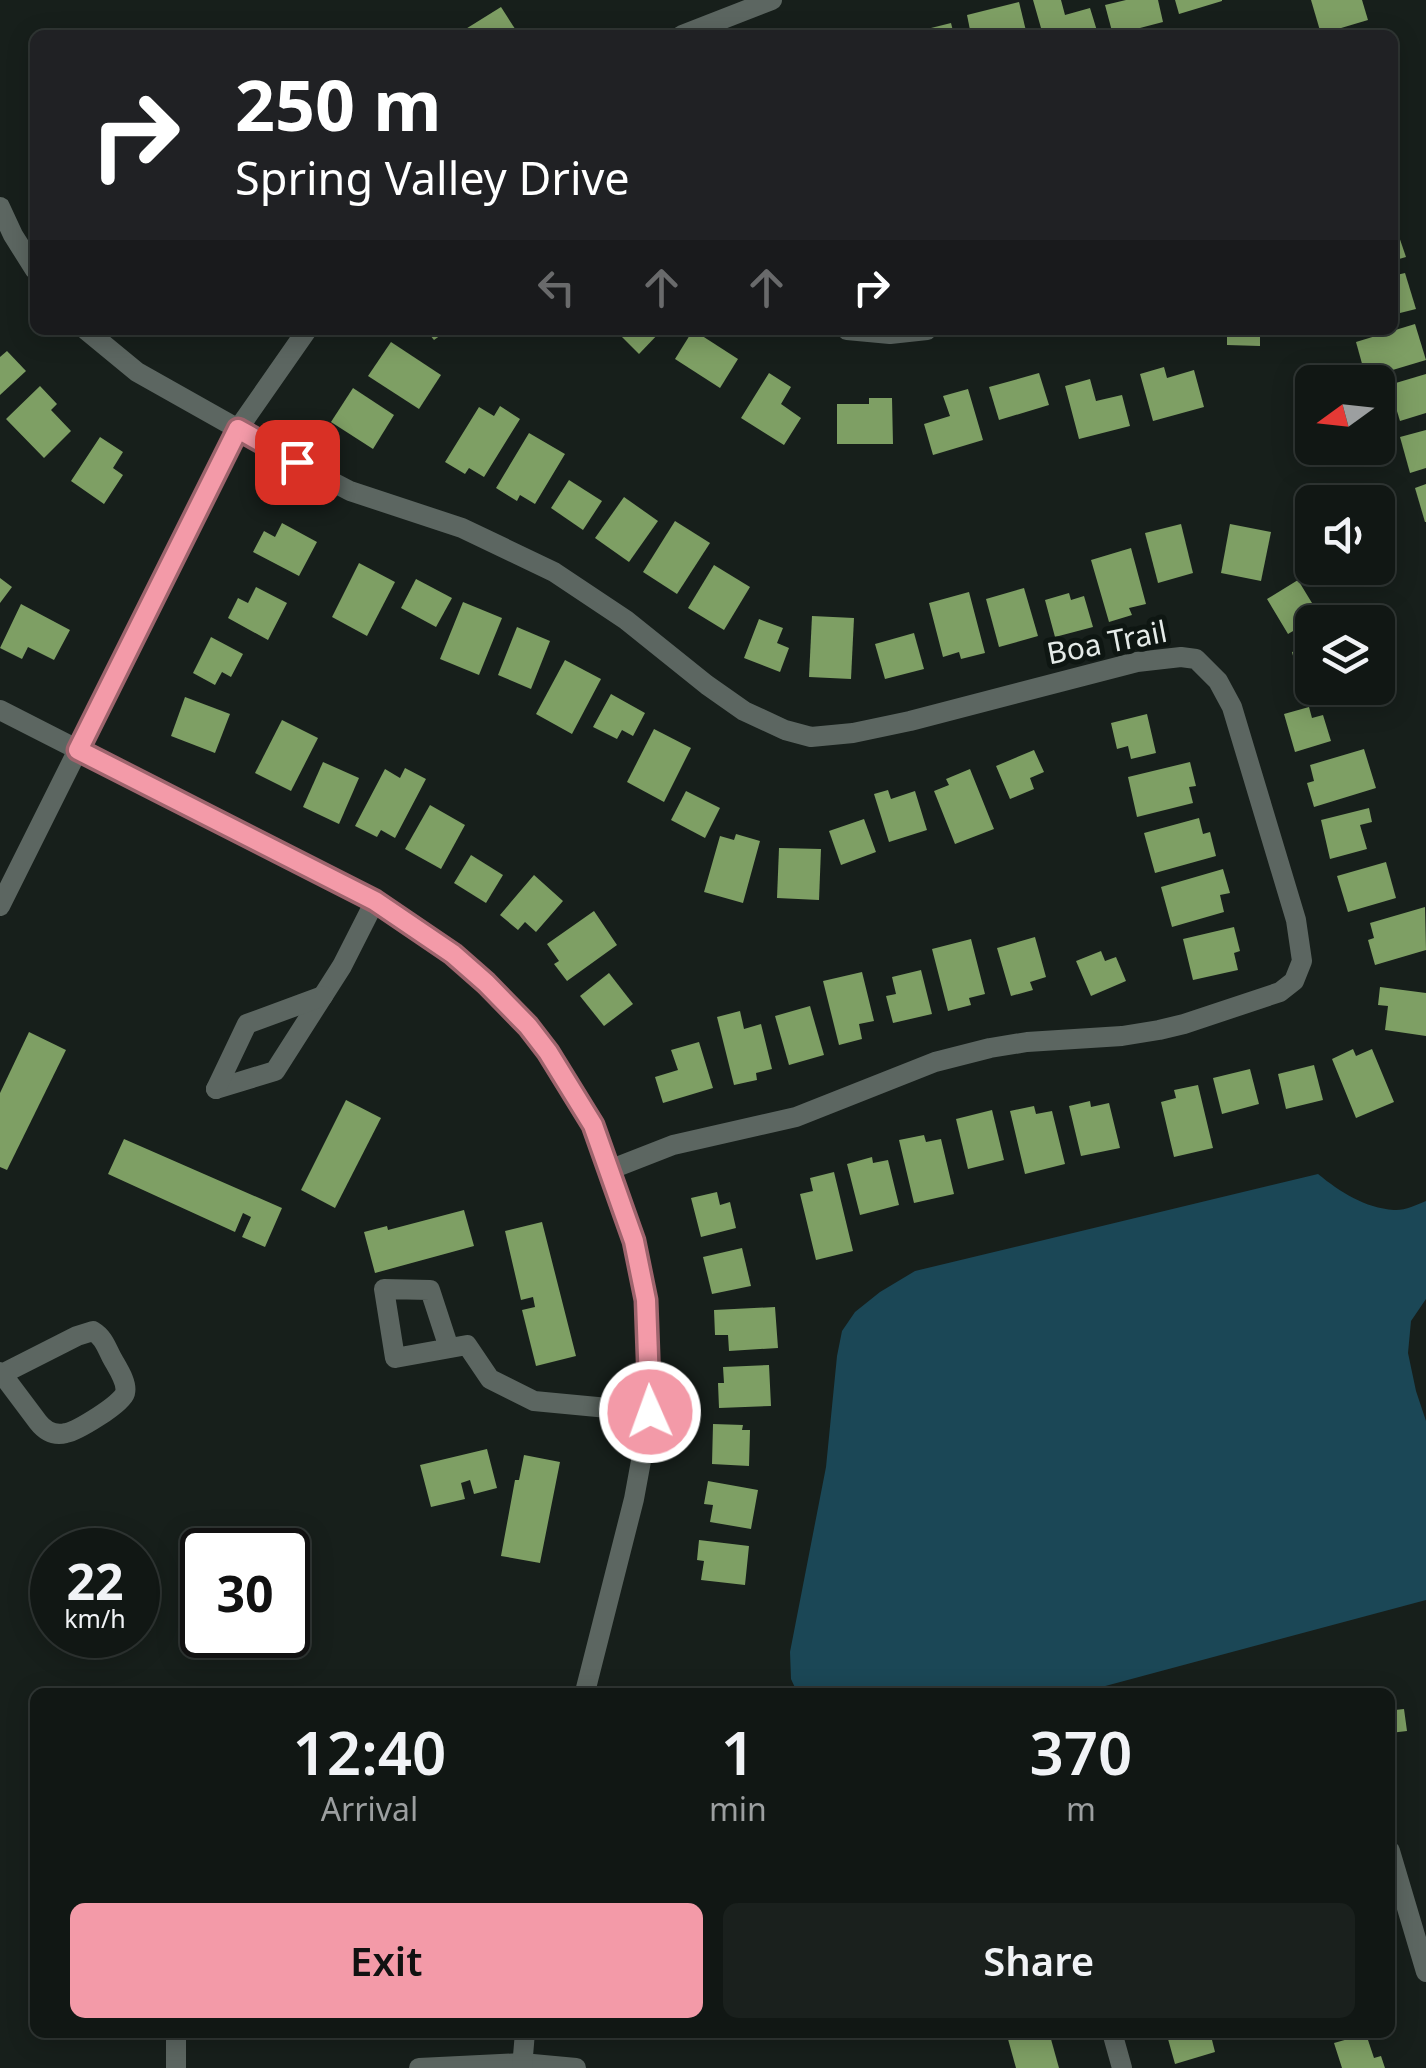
<!DOCTYPE html>
<style>
body{margin:0;font-family:"Noto Sans",sans-serif;background:#1a201d;color:#f1f3f6;height:100vh;display:flex;flex-direction:column;font-size:38px;white-space:nowrap}
*{box-sizing:border-box;margin:0}
p{font-size:32px;color:#9c9fa0}
.icon{flex:none;width:55px;height:55px;fill:none;stroke:currentColor;stroke-width:2;stroke-linecap:round;stroke-linejoin:round}
.map{position:relative;flex:1;overflow:hidden}
.details{position:absolute;left:30px;top:1688px;width:1365px;height:350px;display:flex;flex-direction:column;background:#111714;border-radius:15px;box-shadow:0 5px 25px #0003,0 0 0 2px #303634}
.details>*{flex:none}
.banner{position:absolute;left:30px;top:30px;width:1368px;height:305px;border-radius:15px;box-shadow:0 5px 25px #0003,0 0 0 2px #303634;background:#202124;color:#fff;overflow:hidden}
.needle{width:65px;rotate:255deg}
.tools{position:absolute;left:1295px;top:365px;display:grid;gap:20px}
.tools a{display:grid;place-items:center;width:100px;height:100px;border-radius:15px;background:#111714;box-shadow:0 5px 25px #0003,0 0 0 2px #303634;font-size:50px}
.speed{position:absolute;left:30px;top:1528px;display:flex;gap:20px;font-size:50px;font-weight:700;text-align:center}
.speed>*{display:grid;place-content:center;width:130px;height:130px;border-radius:50%;background:#111714;box-shadow:0 5px 25px #0003,0 0 0 2px #303634;line-height:1}
.speed small{font-size:25px;font-weight:400}
.speed .limit{border:5px solid #111;border-radius:15px;background:#fff;color:#111}
.pin{position:absolute;display:grid;place-items:center;width:85px;height:85px;color:#fff;margin:-42px;border-radius:20px;box-shadow:0 5px 15px #0006}
.me{position:absolute;width:110px;margin:-55px;rotate:358deg;stroke-linejoin:round;filter:drop-shadow(0 0 8px #0008)}
.turn{display:flex;align-items:center;gap:35px;height:210px;padding:0 40px;font-size:45px}
.turn .icon{width:130px;height:130px;stroke-width:2.5}
.turn b{display:block;font-size:70px;line-height:85px}
.lanes{display:flex;align-items:center;height:95px;padding:0 40px;background:#0003;justify-content:center;gap:50px;direction:ltr}
.lanes .off{opacity:.35}
.eta{display:flex;justify-content:space-evenly;align-items:center;height:170px;text-align:center}
.eta b{font-size:60px;font-weight:600;line-height:70px}
.primary-button{display:flex;gap:20px;margin-top:auto;padding:20px 40px}
.primary-button a{flex:1;height:115px;border-radius:15px;background:#f39aa8;color:#111;font-size:40px;font-weight:600;line-height:115px;text-align:center}
.primary-button a+a{background:#1a201d;color:#f1f3f6}
.map>svg:first-child{display:block}
</style>
<div class="map">
<svg width="1426" height="2068" viewBox="0 0 1426 2068">
<rect width="100%" height="100%" fill="#171f1b"/>
<!-- water -->
<path fill="#1b4756" d="M1318,1174c22,18 47,34 76,36 10,1 22,-5 32,-9v98l-15,22 -3,32 8,38 10,30v179l-343,92h-286l-6,-13 -1,-27 36,-185 11,-111 5,-25 13,-19 25,-20 35,-21z"/>
<!-- building -->
<g fill="#7e9f64">
<polygon points="1033,0 1061,0 1065,15 1090,8 1098,34 1043,35"/>
<polygon points="1126,0 1158,0 1163,22 1113,35 1105,5"/>
<polygon points="1175,0 1222,0 1222,1 1179,14"/>
<polygon points="1311,0 1362,0 1368,20 1321,34"/>
<polygon points="1019,2 1027,35 971,35 967,15"/>
<polygon points="501,7 519,35 456,35"/>
<polygon points="951,23 954,35 928,35 927,29"/>
<polygon points="1392,216 1406,257 1392,261"/>
<polygon points="1405,273 1416,309 1392,315 1392,276"/>
<polygon points="1415,324 1426,360 1366,378 1356,342"/>
<polygon points="426,330 448,330 434,340"/>
<polygon points="615,330 662,330 639,354"/>
<polygon points="693,330 738,359 720,388 675,359"/>
<polygon points="1227,330 1260,330 1260,346 1227,345"/>
<polygon points="391,342 441,375 419,409 368,376"/>
<polygon points="7,351 26,371 0,395 0,357"/>
<polygon points="1164,367 1167,378 1194,370 1204,407 1153,421 1140,374"/>
<polygon points="769,373 791,387 781,404 801,418 784,445 741,418"/>
<polygon points="1039,373 1049,405 999,420 989,387"/>
<polygon points="1426,374 1426,413 1400,421 1389,385"/>
<polygon points="1090,379 1096,401 1122,395 1130,426 1079,439 1065,386"/>
<polygon points="40,386 57,404 51,410 71,431 44,458 6,419"/>
<polygon points="353,388 394,415 373,449 331,422"/>
<polygon points="968,389 983,440 933,455 924,424 950,416 943,396"/>
<polygon points="869,398 892,398 893,444 837,444 837,404 869,404"/>
<polygon points="500,406 520,419 484,477 469,468 465,474 445,462 479,407 494,416"/>
<polygon points="1426,430 1426,468 1410,473 1400,437"/>
<polygon points="529,433 565,454 535,504 520,495 517,501 496,488"/>
<polygon points="100,437 123,452 113,468 123,475 104,504 71,481"/>
<polygon points="569,480 602,501 583,530 551,508"/>
<polygon points="1426,484 1426,522 1425,522 1415,488"/>
<polygon points="624,497 658,521 629,562 595,538"/>
<polygon points="675,521 710,543 677,594 643,572"/>
<polygon points="282,523 317,542 299,576 253,552 264,531 275,537"/>
<polygon points="1181,524 1193,573 1158,583 1145,533"/>
<polygon points="1230,524 1271,532 1261,581 1221,573"/>
<polygon points="1131,548 1146,604 1129,608 1132,615 1109,622 1091,560"/>
<polygon points="359,563 395,582 367,636 332,617"/>
<polygon points="714,565 750,587 724,630 688,608"/>
<polygon points="0,578 12,587 0,603"/>
<polygon points="416,579 452,598 436,627 401,608"/>
<polygon points="1298,580 1312,603 1302,609 1310,621 1288,634 1267,599"/>
<polygon points="256,587 287,603 268,640 228,618 238,598 248,603"/>
<polygon points="1024,588 1038,636 999,647 986,599"/>
<polygon points="969,592 985,653 961,659 959,652 943,657 929,603"/>
<polygon points="1069,593 1071,600 1084,596 1093,627 1055,637 1045,600"/>
<polygon points="463,602 502,618 479,675 440,659"/>
<polygon points="21,604 70,630 54,660 28,647 22,659 0,648"/>
<polygon points="812,616 854,618 851,679 809,677"/>
<polygon points="759,619 783,628 777,643 789,648 780,672 744,658"/>
<polygon points="517,627 550,641 531,689 498,675"/>
<polygon points="914,633 924,669 885,679 875,644"/>
<polygon points="211,637 243,654 231,677 222,672 215,685 193,673"/>
<polygon points="1312,647 1312,683 1311,683 1308,672 1298,675 1292,652"/>
<polygon points="565,660 601,679 572,734 536,714"/>
<polygon points="611,694 645,713 633,736 622,730 617,739 593,727"/>
<polygon points="185,697 230,714 215,753 171,736"/>
<polygon points="1309,707 1312,718 1323,715 1331,741 1295,752 1284,714"/>
<polygon points="1147,714 1156,753 1131,759 1128,746 1117,749 1111,723"/>
<polygon points="282,720 318,738 291,791 255,773"/>
<polygon points="654,729 691,748 664,802 627,782"/>
<polygon points="1364,749 1376,788 1314,807 1307,783 1314,781 1310,765"/>
<polygon points="1034,750 1044,772 1030,778 1034,789 1010,799 996,766"/>
<polygon points="323,762 359,778 339,824 303,807"/>
<polygon points="1190,762 1196,786 1189,787 1193,803 1137,817 1128,777"/>
<polygon points="405,768 426,779 395,838 381,830 377,837 355,826 385,769 400,778"/>
<polygon points="970,769 994,829 955,844 934,791 949,785 946,779"/>
<polygon points="888,790 891,799 915,791 927,830 889,842 874,794"/>
<polygon points="686,791 720,808 705,838 671,820"/>
<polygon points="430,805 465,825 441,869 405,849"/>
<polygon points="1369,808 1372,822 1360,825 1367,849 1330,859 1321,820"/>
<polygon points="1199,818 1203,834 1210,832 1216,856 1155,873 1144,833"/>
<polygon points="864,819 876,852 841,865 829,831"/>
<polygon points="736,834 760,841 743,903 704,892 720,836 734,840"/>
<polygon points="779,848 821,849 819,900 777,898"/>
<polygon points="471,855 503,875 486,903 454,883"/>
<polygon points="1386,862 1396,898 1348,912 1337,876"/>
<polygon points="1223,869 1230,893 1220,895 1224,912 1172,927 1161,887"/>
<polygon points="534,875 563,901 536,932 525,922 518,930 500,915"/>
<polygon points="1425,907 1426,950 1375,965 1368,940 1374,938 1370,923"/>
<polygon points="594,911 617,945 567,981 554,964 559,961 547,944"/>
<polygon points="1234,927 1240,951 1234,953 1238,970 1193,980 1183,939"/>
<polygon points="1035,937 1046,977 1030,982 1033,990 1011,996 997,948"/>
<polygon points="971,939 985,994 969,998 971,1005 948,1011 932,949"/>
<polygon points="1101,951 1105,961 1116,957 1126,981 1091,996 1076,961"/>
<polygon points="921,970 932,1014 893,1023 886,996 896,994 892,977"/>
<polygon points="862,972 874,1021 859,1024 862,1039 839,1045 823,981"/>
<polygon points="609,973 633,1004 604,1026 580,996"/>
<polygon points="1380,987 1426,993 1426,1036 1385,1030 1388,1006 1378,1005"/>
<polygon points="810,1006 824,1055 789,1065 775,1016"/>
<polygon points="740,1011 744,1029 761,1024 772,1069 756,1073 757,1080 734,1085 717,1017"/>
<polygon points="29,1032 66,1050 7,1170 0,1167 0,1093"/>
<polygon points="699,1042 713,1088 663,1103 655,1077 678,1070 671,1050"/>
<polygon points="1353,1049 1356,1056 1372,1049 1394,1102 1356,1118 1332,1059"/>
<polygon points="1314,1065 1323,1100 1286,1109 1278,1074"/>
<polygon points="1250,1069 1259,1104 1222,1114 1213,1078"/>
<polygon points="1198,1085 1213,1148 1174,1157 1161,1102 1176,1098 1174,1090"/>
<polygon points="346,1100 381,1118 335,1208 301,1190"/>
<polygon points="1090,1101 1091,1107 1109,1103 1120,1148 1081,1156 1069,1106"/>
<polygon points="1034,1106 1036,1114 1052,1111 1065,1164 1025,1174 1010,1111"/>
<polygon points="992,1110 1004,1160 968,1169 956,1119"/>
<polygon points="924,1135 926,1142 941,1139 954,1194 914,1203 899,1140"/>
<polygon points="124,1139 282,1208 265,1247 242,1237 251,1217 243,1213 235,1232 108,1174"/>
<polygon points="872,1157 873,1163 888,1160 899,1205 860,1215 847,1164"/>
<polygon points="834,1172 853,1251 816,1260 800,1194 813,1191 810,1178"/>
<polygon points="717,1192 720,1205 730,1202 736,1228 701,1237 691,1198"/>
<polygon points="464,1210 474,1246 375,1273 364,1232 387,1226 388,1230"/>
<polygon points="542,1222 576,1356 536,1366 522,1310 535,1307 533,1297 521,1300 505,1231"/>
<polygon points="742,1248 751,1286 712,1294 703,1257"/>
<polygon points="775,1307 778,1348 729,1351 728,1335 715,1335 714,1310"/>
<polygon points="769,1365 771,1406 719,1408 718,1383 724,1383 723,1367"/>
<polygon points="713,1424 743,1425 742,1430 750,1430 749,1466 712,1464"/>
<polygon points="487,1449 497,1488 474,1494 470,1480 461,1483 465,1499 431,1507 420,1465"/>
<polygon points="524,1455 560,1462 540,1563 501,1556 515,1480 519,1480"/>
<polygon points="708,1481 758,1490 751,1529 710,1522 713,1505 704,1504"/>
<polygon points="699,1540 749,1546 745,1585 701,1580 704,1561 697,1560"/>
<polygon points="1390,1691 1392,1691 1395,1710 1404,1709 1407,1731 1390,1733"/>
<polygon points="1006,2032 1049,2032 1059,2068 1016,2068"/>
<polygon points="1166,2032 1210,2032 1215,2052 1175,2064"/>
<polygon points="1366,2034 1374,2058 1381,2056 1385,2068 1342,2068 1334,2043"/>
</g>
<g fill="none" stroke-linecap="round" stroke-linejoin="round">
<!-- street -->
<g stroke="#5c6661" stroke-width="20">
<polyline points="682,35 772,0"/>
<polyline points="0,207 13,235 35,270"/>
<polyline points="86,330 137,372 327,479 350,491 462,528 554,572 626,620 707,685 744,711 785,730 811,737 853,733 910,721 1137,662 1181,657 1196,659 1218,681 1232,707 1296,920 1302,961 1294,981 1280,992 1184,1024 1159,1030 1122,1036 1027,1042 990,1048 935,1062 796,1117 673,1145 609,1170"/>
<polyline points="847,330 890,334 927,330"/>
<polyline points="0,710 375,901 453,954 486,983 527,1026 547,1051 580,1101 593,1125 634,1241 647,1300 650,1412 634,1499 585,1692"/>
<polyline points="0,906 238,429 307,330"/>
<polyline points="216,1089 275,1071 342,966 375,901"/>
<polyline points="216,1089 247,1024 323,996"/>
<polyline points="449,1348 430,1290 384,1289 395,1358 467,1345 490,1379 534,1401 650,1412"/>
<path d="M0,1372l2,2 36,48c7,9 16,14 28,11 11,-2 56,-29 59,-40 3,-11 -9,-27 -14,-37 -5,-10 -8,-19 -18,-25l-16,5 -75,38"/>
<polyline points="1390,1851 1426,1972"/>
<polyline points="176,2032 176,2068"/>
<polyline points="1112,2032 1122,2068"/>
<polyline points="419,2068 522,2063 576,2068"/>
<polyline points="522,2068 525,2032"/>
</g>
</g>
<g fill="none" stroke-linecap="round" stroke-linejoin="round">
<!-- route casing -->
<g stroke="#9e646d" stroke-width="25">
<polyline id="route" points="297,462 238,429 78,750 375,901 453,954 486,983 528,1026 548,1052 593,1125 634,1241 646,1300 650,1412"/>
</g>
<!-- route -->
<use href="#route" stroke="#f39aa8" stroke-width="18"/>
</g>
<g text-anchor="middle" stroke-width="10" stroke-linejoin="round" paint-order="stroke">
<!-- street labels -->
<g font-size="30" fill="#e5ebe8" stroke="#0e1612">
<text transform="translate(1107 643) rotate(-11)" y="10">Boa Trail</text>
</g>
</g>
</svg>
<div class="tools">
<a><svg class="needle" viewBox="-14 -14 28 28"><path d="M0-13l5 13h-10z" fill="#e53935"/><path d="M0 13l5-13h-10z" fill="#9c9fa0"/></svg></a>
<a><svg class="icon" aria-label="sound" viewBox="0 0 24 24"><path d="M4 9h4l5-4v14l-5-4H4zM17 9q2 3 0 6"/></svg></a>
<a><svg class="icon" aria-label="layers" viewBox="0 0 24 24"><path d="M12 4l9 5-9 5-9-5zM3 14l9 5 9-5"/></svg></a>
</div>
<div class="speed"><div>22<small>km/h</small></div><div class="limit">30</div></div>
<div class="pin" style="left:297px;top:462px;background:#d93025"><svg class="icon" aria-label="arrive" viewBox="0 0 24 24"><path d="M6 21V4h12l-3 4 3 4H6"/></svg></div>
<svg class="me" style="left:650px;top:1412px" viewBox="-20 -20 40 40"><circle r="17" fill="#f39aa8" stroke="#fff" stroke-width="3"/><path d="M0-11L8 9 0 5-8 9z" fill="#fff"/></svg>
<div class="banner">
<div class="turn"><svg class="icon" aria-label="right" viewBox="0 0 24 24"><path d="M7 20v-9h11M14 6l5 5-5 5"/></svg><div><b>250 m</b>Spring Valley Drive</div></div>
<div class="lanes"><svg class="icon off" aria-label="left" viewBox="0 0 24 24"><path d="M17 20v-9H6M10 6l-5 5 5 5"/></svg><svg class="icon off" aria-label="ahead" viewBox="0 0 24 24"><path d="M12 20V5M6 11l6-6 6 6"/></svg><svg class="icon off" aria-label="ahead" viewBox="0 0 24 24"><path d="M12 20V5M6 11l6-6 6 6"/></svg><svg class="icon" aria-label="right" viewBox="0 0 24 24"><path d="M7 20v-9h11M14 6l5 5-5 5"/></svg></div>
</div>
<section class="details">
<div class="eta">
<div><b>12:40</b><p>Arrival</p></div>
<div><b>1</b><p>min</p></div>
<div><b>370</b><p>m</p></div>
</div>
<div class="primary-button"><a>Exit</a><a>Share</a></div>
</section>
</div>
